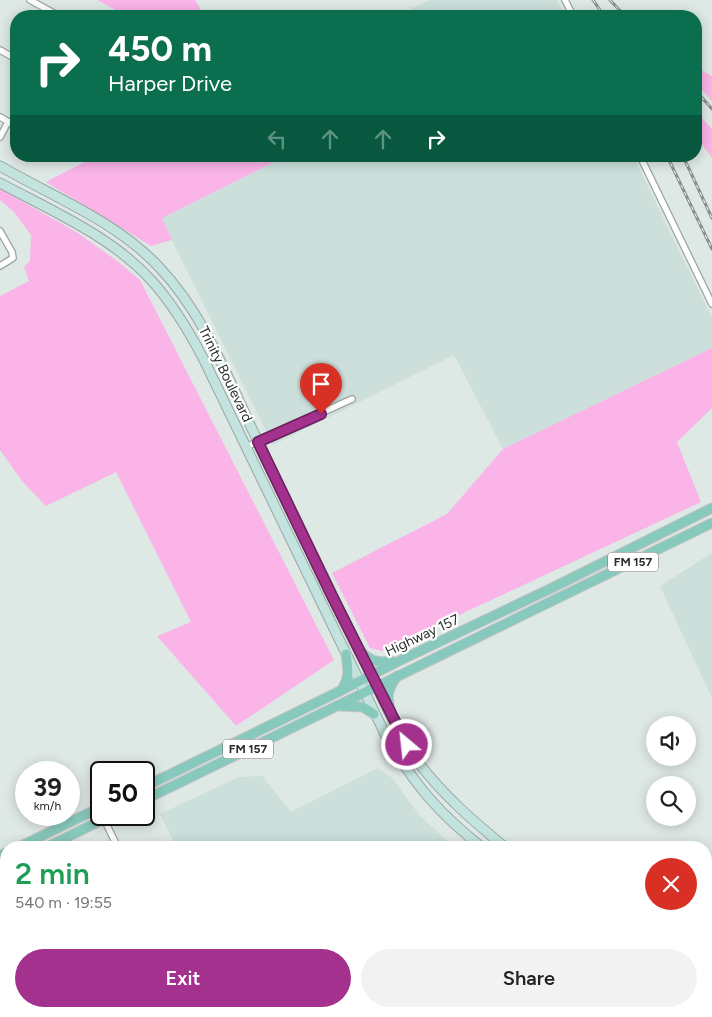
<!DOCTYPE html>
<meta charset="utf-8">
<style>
body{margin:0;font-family:Figtree,sans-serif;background:#f2f2f2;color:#222;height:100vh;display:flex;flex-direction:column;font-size:19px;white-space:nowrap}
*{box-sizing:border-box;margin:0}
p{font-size:16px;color:#767676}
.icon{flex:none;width:28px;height:28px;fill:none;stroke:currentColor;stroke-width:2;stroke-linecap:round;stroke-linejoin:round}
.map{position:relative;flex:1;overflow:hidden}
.details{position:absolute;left:0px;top:841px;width:712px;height:176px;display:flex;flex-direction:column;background:#fff;border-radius:20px 20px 0 0;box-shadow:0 2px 12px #0003}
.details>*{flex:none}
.hud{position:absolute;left:10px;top:10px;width:692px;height:152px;border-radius:20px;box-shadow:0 2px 12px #0003;background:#0b6e4f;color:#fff;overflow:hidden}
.controls{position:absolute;left:646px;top:716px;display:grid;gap:10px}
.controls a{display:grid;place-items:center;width:50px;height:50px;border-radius:50%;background:#fff;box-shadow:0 2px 12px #0003;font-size:25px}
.speed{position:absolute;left:15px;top:761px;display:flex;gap:10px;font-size:25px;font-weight:700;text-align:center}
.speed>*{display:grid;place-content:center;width:65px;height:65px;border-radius:50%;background:#fff;box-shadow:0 2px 12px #0003;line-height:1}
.speed small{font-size:12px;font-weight:400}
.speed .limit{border:2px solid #111;border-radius:8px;background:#fff;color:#111}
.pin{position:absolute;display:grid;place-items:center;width:42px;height:42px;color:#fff;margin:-51px -21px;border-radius:50% 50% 50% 0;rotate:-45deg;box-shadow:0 0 5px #0007}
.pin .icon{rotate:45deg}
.me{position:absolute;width:55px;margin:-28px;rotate:332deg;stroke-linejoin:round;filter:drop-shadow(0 0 4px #0008)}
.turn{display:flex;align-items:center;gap:18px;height:105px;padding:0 15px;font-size:22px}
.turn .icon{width:65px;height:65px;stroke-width:2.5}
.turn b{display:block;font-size:35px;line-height:42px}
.lanes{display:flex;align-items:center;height:48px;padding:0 15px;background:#0003;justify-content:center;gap:25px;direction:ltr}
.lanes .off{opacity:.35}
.round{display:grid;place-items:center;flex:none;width:52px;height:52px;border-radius:26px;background:#f2f2f2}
.summary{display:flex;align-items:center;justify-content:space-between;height:85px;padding:0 15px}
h1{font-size:30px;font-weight:600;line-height:38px;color:#1e9e55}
.action{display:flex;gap:10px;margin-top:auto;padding:10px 15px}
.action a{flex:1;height:58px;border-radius:30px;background:#a3318d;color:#fff;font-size:20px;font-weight:600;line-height:58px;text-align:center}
.action a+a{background:#f2f2f2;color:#222}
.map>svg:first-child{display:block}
</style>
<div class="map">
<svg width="712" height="1017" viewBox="0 0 712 1017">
<rect width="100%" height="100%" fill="#dee8e5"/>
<!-- built -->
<g fill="#ccdfda">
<polygon points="430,0 557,0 565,16 396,16"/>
<polygon points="286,156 633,156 712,318 712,348 503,449 454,355 273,445 161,218"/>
<polygon points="712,553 712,698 660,586"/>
<polygon points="378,768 392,778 419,815 454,847 176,847 160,814 239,777 262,776 291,812"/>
<polygon points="130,1011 274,1011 262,1017 118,1017"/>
<polygon points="468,1011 678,1011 687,1017 472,1017"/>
</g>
<!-- green -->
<g fill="#fab4e7">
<polygon points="97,0 195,0 205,16 127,16"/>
<polygon points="696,65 701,70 712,76 712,101 696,83"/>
<polygon points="696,111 712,129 712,158 696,136"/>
<polygon points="96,156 286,156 162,218 172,240 151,246 46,182"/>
<polygon points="0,189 78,233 117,261 140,280 334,660 236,726 157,636 191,622 116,472 46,506 22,481 0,450 0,296 29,281 24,267 30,261 31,235 14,212 0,200"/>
<polygon points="712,348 712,408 677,442 701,502 382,651 370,648 332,573 447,514 503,449"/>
</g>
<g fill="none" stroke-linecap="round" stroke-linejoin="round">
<!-- minor casing -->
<g stroke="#9ba5a2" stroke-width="8">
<g id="minor">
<polyline points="30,0 59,16"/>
<polyline points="565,0 573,16"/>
<polyline points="0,50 16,59"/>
<polyline points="0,117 16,126"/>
<polyline points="0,137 8,122"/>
<polyline points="640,156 712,304"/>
<polyline points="0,231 12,252 13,258 0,266"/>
<polyline points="246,447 352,399"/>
<polyline points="102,815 118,848"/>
<polyline points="0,973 6,970"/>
</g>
</g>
<!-- tertiary casing -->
<g stroke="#9ba5a2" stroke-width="9">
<polyline id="tertiary" points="0,1007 5,1017"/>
</g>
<!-- secondary casing -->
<g stroke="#9ba5a2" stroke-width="11">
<g id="secondary">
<path d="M0,166c53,31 116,55 159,101 43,45 67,106 93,162 36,75 72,150 109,225 19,36 33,76 57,108 25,33 56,60 88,86"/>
<path d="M0,183c52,28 111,53 151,97 22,24 38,51 53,80l182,376c28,48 53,78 97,112"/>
<polyline points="706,992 712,996"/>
<polyline points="706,1008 712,1012"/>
</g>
</g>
<!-- primary casing -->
<g stroke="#c3c4c4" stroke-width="11">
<g id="primary">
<path d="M360,651c10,10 17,12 31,10"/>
<path d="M342,689c8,-12 6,-20 4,-35"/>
<polyline points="340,706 363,707 374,714"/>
<path d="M393,720c-5,-21 -9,-25 4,-44"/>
<polyline points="144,787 340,691 399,661 556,586 712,508"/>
<polyline points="144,800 712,523"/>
<polyline points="17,848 101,807"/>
<polyline points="45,848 112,815"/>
<polyline points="0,856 6,853"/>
<polyline points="0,869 6,866"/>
</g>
</g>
<!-- minor -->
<use href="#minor" stroke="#fff" stroke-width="5.5"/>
<!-- tertiary -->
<use href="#tertiary" stroke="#fff" stroke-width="8"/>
<!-- secondary -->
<use href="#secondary" stroke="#c3e4de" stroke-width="9"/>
<!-- primary -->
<use href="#primary" stroke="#87c9bc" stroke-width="9"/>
<!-- rail casing -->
<g stroke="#878e8c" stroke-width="3">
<g id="rail">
<polyline points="593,0 604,16"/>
<polyline points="610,0 625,16"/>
<polyline points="696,91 712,109"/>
<polyline points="667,156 712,249"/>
<polyline points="683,156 712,218"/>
</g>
</g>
<!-- rail -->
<use href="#rail" stroke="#fff" stroke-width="1" stroke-dasharray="4" stroke-linecap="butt"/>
</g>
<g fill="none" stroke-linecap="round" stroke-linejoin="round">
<!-- route casing -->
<g stroke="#6a205c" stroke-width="12">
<polyline id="route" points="321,414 258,442 332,596 407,745"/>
</g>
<!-- route -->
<use href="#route" stroke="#a3318d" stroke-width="9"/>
</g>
<g text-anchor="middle" stroke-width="4.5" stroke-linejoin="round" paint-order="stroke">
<!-- shield labels -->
<g fill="#fff" stroke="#696c6b" stroke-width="1">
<rect x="608" y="552.5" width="50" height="19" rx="4"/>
<rect x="223" y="739.5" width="50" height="19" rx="4"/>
</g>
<g font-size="12" font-weight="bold" fill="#292d2c">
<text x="633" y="566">FM 157</text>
<text x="248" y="753">FM 157</text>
</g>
<!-- street labels -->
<g font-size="14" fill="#292d2c" stroke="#fff">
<text transform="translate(226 374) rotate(64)" y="5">Trinity Boulevard</text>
<text transform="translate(422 635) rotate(-25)" y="5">Highway 157</text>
</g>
</g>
</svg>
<div class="controls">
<a><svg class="icon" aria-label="sound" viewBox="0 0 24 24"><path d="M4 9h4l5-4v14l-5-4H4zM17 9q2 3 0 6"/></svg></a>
<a><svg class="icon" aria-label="search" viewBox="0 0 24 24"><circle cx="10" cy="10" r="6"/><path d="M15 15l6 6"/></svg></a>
</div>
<div class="speed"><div>39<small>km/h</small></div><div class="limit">50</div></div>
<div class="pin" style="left:321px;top:414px;background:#d93025"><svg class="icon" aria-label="arrive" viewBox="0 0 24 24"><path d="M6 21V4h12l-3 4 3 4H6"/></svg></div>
<svg class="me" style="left:407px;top:745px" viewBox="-20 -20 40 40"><circle r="17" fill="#a3318d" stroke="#fff" stroke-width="3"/><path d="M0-11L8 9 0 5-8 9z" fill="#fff"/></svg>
<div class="hud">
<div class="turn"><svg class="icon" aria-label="right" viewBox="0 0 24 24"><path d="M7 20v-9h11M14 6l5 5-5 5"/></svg><div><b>450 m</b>Harper Drive</div></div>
<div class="lanes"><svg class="icon off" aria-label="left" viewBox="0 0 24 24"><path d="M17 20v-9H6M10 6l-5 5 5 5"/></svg><svg class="icon off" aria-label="ahead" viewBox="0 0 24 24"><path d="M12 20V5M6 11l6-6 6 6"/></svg><svg class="icon off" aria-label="ahead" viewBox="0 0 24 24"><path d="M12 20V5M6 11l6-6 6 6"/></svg><svg class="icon" aria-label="right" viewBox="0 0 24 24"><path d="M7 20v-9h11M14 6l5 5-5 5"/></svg></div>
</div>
<section class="details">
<div class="summary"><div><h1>2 min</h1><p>540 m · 19:55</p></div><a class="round" style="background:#d93025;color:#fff"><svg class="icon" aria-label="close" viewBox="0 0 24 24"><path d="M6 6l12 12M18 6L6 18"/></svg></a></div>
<div class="action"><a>Exit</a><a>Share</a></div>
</section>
</div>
